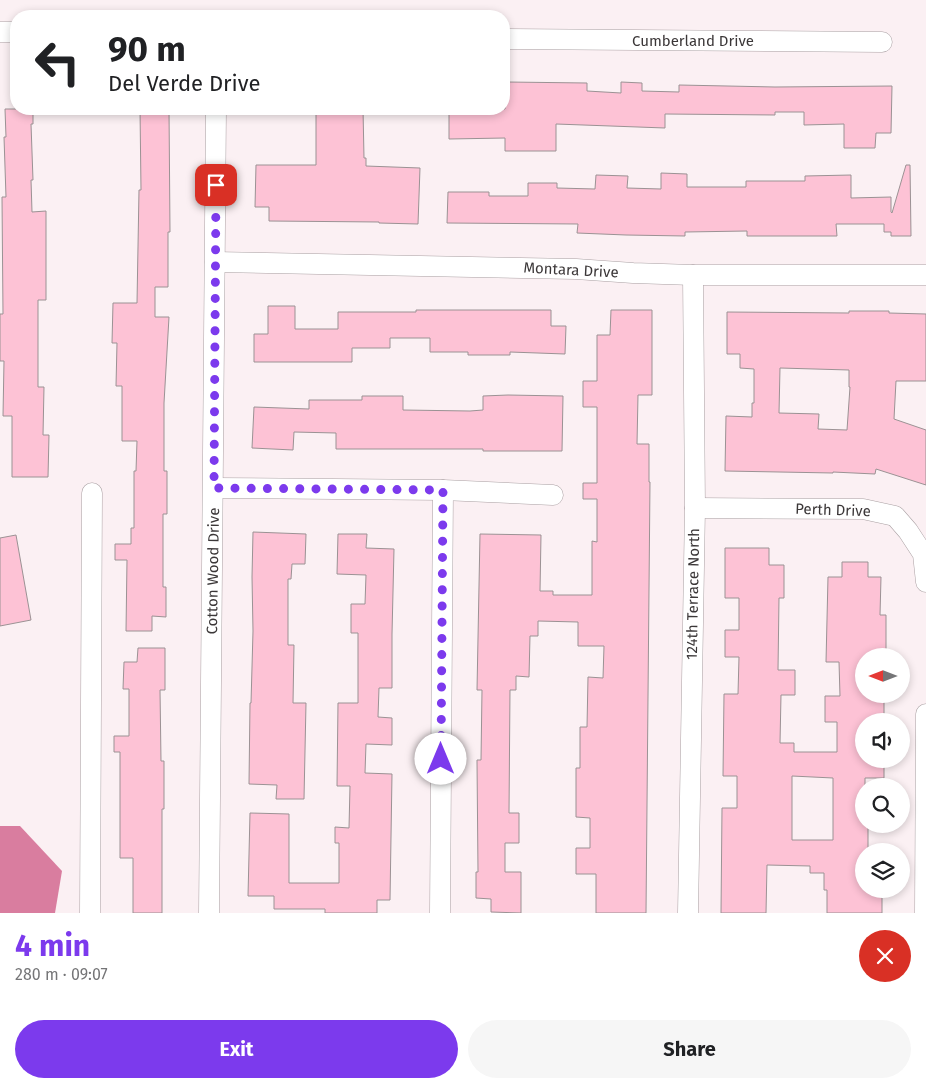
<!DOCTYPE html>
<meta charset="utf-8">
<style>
body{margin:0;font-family:"Fira Sans",sans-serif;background:#f6f6f6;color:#202124;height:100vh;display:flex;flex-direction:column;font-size:19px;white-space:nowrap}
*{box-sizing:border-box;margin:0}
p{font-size:16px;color:#757577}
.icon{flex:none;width:28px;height:28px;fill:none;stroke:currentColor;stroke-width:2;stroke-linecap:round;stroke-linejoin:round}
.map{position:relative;height:913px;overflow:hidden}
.drawer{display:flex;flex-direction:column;background:#fff;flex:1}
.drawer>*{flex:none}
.banner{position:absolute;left:10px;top:10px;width:500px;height:105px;border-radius:20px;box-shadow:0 2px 8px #0003;background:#fff;color:#202124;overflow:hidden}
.needle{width:32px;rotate:270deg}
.buttons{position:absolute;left:855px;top:648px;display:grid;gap:10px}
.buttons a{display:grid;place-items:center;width:55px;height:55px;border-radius:50%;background:#fff;box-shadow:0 2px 8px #0003;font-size:25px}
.pin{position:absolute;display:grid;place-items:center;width:42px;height:42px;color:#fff;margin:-21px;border-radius:10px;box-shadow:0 2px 8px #0006}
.me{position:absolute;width:55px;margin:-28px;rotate:0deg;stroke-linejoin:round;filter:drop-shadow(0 0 4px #0008)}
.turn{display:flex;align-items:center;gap:18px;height:105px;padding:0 15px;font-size:22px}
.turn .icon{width:65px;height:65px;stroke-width:2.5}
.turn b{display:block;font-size:35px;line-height:42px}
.round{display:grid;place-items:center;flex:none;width:52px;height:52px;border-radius:26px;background:#f6f6f6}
.overview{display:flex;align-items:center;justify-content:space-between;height:85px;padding:0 15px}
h1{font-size:30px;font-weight:700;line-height:38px;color:#7c3aed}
.primary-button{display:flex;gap:10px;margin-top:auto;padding:10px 15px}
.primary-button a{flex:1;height:58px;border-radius:30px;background:#7c3aed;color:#fff;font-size:20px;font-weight:700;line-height:58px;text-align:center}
.primary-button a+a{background:#f6f6f6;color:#202124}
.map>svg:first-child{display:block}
</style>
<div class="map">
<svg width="926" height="913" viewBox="0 0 926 913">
<rect width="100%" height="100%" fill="#fbf0f3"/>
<!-- water -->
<polygon fill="#d97d9f" points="0,826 20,826 62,871 55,913 0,913"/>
<!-- building -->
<g fill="#fdc2d5" stroke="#9b9294" fill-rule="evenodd">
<polygon points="506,82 587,83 587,91 621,93 621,82 642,83 642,91 679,92 679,85 775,87 892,86 891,133 876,133 875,148 844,148 844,124 804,125 804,112 775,112 775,115 665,114 665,128 556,124 556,151 505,151 505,138 449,139 449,109 505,109"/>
<polygon points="5,109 33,109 33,124 31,124 33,180 31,180 32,212 46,211 46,300 38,300 38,387 44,387 43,435 49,435 48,477 12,477 12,416 3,416 4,361 0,361 0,314 3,314 2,197 6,197 4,137 6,137"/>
<polygon points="140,109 169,109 170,232 168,232 168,287 155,287 155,317 169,317 164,403 164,471 167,471 167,514 163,514 163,587 166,587 166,617 152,616 152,631 126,631 127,560 115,560 115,544 131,544 131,528 134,528 134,471 136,471 137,441 122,441 122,386 116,386 117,343 112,343 113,303 137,303 139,190 141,190"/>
<polygon points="316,109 363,109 364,158 366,158 366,166 420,168 418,224 379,223 379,222 269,221 269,207 255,207 256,165 316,165"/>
<polygon points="906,165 910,165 911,236 891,236 891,232 884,232 884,224 836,224 837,236 747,236 747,231 685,232 685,236 626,235 577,233 578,224 447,223 448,192 489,192 489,196 528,196 528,183 557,183 557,188 595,189 596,175 628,176 627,188 661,189 661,173 687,174 687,187 746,187 746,181 805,181 805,176 851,175 851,198 891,197 891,212 892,213"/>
<polygon points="268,306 295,306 295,329 338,329 338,312 416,312 416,310 551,310 551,326 566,326 565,354 510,352 510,355 468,355 468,352 430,352 430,338 390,338 390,348 352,348 352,362 254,362 254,334 268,334"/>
<polygon points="611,310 652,310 652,395 638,395 637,444 649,444 649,482 650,482 646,913 596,913 596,874 576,874 576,848 590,848 590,818 576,817 576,768 580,768 580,727 587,727 588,677 603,678 604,646 578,646 578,622 538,621 538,636 530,636 529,677 516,676 516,690 510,690 509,813 519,813 519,843 505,843 505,872 521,872 521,913 491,912 491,899 476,898 476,872 478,872 477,760 481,760 482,690 477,690 480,534 541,535 540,591 553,591 553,595 592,595 592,541 597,542 597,499 583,499 583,483 597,483 597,407 583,407 583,381 597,381 597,335 610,335"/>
<path d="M849,311h40v2l37,1v67h-30l-2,38 32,11v55l-50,-16 -1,5 -42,-2v1l-108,-2 1,-55 26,1v-14h2v-34l-14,-1v-14h-13v-42l122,1zM780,368l69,2v17h1l-3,43 -29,-1 1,-15 -40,-1z"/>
<polygon points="508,395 563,396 562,451 483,451 483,449 336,449 336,433 294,432 293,450 252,448 254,407 309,409 309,400 362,400 362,396 403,396 403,410 470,411 483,410 483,396"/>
<polygon points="253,532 306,534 305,564 292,564 291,579 288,579 288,645 294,645 293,703 306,703 304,799 276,799 277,785 249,784 250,703 251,703 253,631 252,577"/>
<polygon points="338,534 367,534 366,548 394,549 392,634 392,688 379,688 378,717 392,718 392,745 366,744 365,773 392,774 390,900 377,900 377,913 325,913 325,909 274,909 274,896 248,896 250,813 289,814 289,883 339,883 339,843 335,843 335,827 349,828 350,786 337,786 338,703 358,703 358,633 351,633 351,604 365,604 366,575 337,574"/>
<polygon points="16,535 31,620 0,626 0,538"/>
<path d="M725,548h44v17h15v33h-5l-1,72h17v25h-14l-1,48h14v9h43v-30h-12v-26h15l-1,-34h-13l2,-85h14v-15h26v15h13l-1,38h6v41h-22v38h20v27h-20v38h20v19h-19v8h-1v38h4v27h-4v38h18v24h-55v-23h-3v-17h-14v-7l-43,-1 -1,48h-45l1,-105h15v-32h-14l1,-82h14l1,-37h-14v-27h14v-32h-14zM792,776l41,2v62h-41z"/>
<polygon points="138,648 165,648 165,690 160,690 161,761 164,761 164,809 162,809 162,913 133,913 133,858 120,858 120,752 114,752 114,736 129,736 129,689 123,689 124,662 137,662"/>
</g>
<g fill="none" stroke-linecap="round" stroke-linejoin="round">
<!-- minor casing -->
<g stroke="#aaa0a3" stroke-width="21">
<g id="minor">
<polyline points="0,32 16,32"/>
<polyline points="504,39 882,42"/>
<polyline points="215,262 576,269 633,273 693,275 926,275"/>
<polyline points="214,488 443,490 553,495"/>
<polyline points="695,508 863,509 895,516 908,531 923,554 926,582"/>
<polyline points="90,913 92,493"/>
<polyline points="209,913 216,109"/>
<polyline points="440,913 443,490"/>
<polyline points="688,913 695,508 693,275"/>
<polyline points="925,913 926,714"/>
</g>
</g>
<!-- minor -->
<use href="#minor" stroke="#fff" stroke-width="20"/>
</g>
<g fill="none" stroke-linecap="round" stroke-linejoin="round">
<!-- route -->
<polyline stroke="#7c3aed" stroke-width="9" stroke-dasharray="0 16.2" points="216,185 214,488 443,490 441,759"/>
</g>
<g text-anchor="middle" stroke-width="5" stroke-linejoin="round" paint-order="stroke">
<!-- street labels -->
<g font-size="15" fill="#3b3738" stroke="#fff">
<text x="693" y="46">Cumberland Drive</text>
<text transform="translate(571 270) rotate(3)" y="5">Montara Drive</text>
<text transform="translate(833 510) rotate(2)" y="5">Perth Drive</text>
<text transform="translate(213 571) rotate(-89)" y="5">Cotton Wood Drive</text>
<text transform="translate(693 594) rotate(-89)" y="5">124th Terrace North</text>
</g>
</g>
</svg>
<div class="buttons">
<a><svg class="needle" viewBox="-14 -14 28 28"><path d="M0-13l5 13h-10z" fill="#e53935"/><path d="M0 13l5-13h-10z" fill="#757577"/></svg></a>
<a><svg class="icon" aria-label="sound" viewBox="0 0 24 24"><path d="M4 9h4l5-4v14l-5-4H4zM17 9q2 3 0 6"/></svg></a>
<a><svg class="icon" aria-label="search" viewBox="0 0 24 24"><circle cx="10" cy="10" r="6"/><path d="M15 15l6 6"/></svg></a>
<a><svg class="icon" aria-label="layers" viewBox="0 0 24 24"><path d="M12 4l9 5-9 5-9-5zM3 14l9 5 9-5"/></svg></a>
</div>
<div class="pin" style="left:216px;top:185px;background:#d93025"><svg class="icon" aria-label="arrive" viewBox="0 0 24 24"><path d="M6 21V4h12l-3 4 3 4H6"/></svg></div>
<svg class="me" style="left:441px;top:759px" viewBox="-20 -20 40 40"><circle r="19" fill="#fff"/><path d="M0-13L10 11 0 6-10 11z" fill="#7c3aed"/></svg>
<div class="banner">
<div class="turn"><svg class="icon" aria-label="left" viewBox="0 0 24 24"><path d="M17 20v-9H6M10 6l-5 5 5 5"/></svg><div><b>90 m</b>Del Verde Drive</div></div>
</div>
</div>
<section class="drawer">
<div class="overview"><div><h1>4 min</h1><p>280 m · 09:07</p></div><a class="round" style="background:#d93025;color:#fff"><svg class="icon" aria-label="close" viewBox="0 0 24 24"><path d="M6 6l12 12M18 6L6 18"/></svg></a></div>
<div class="primary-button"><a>Exit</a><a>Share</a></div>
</section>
